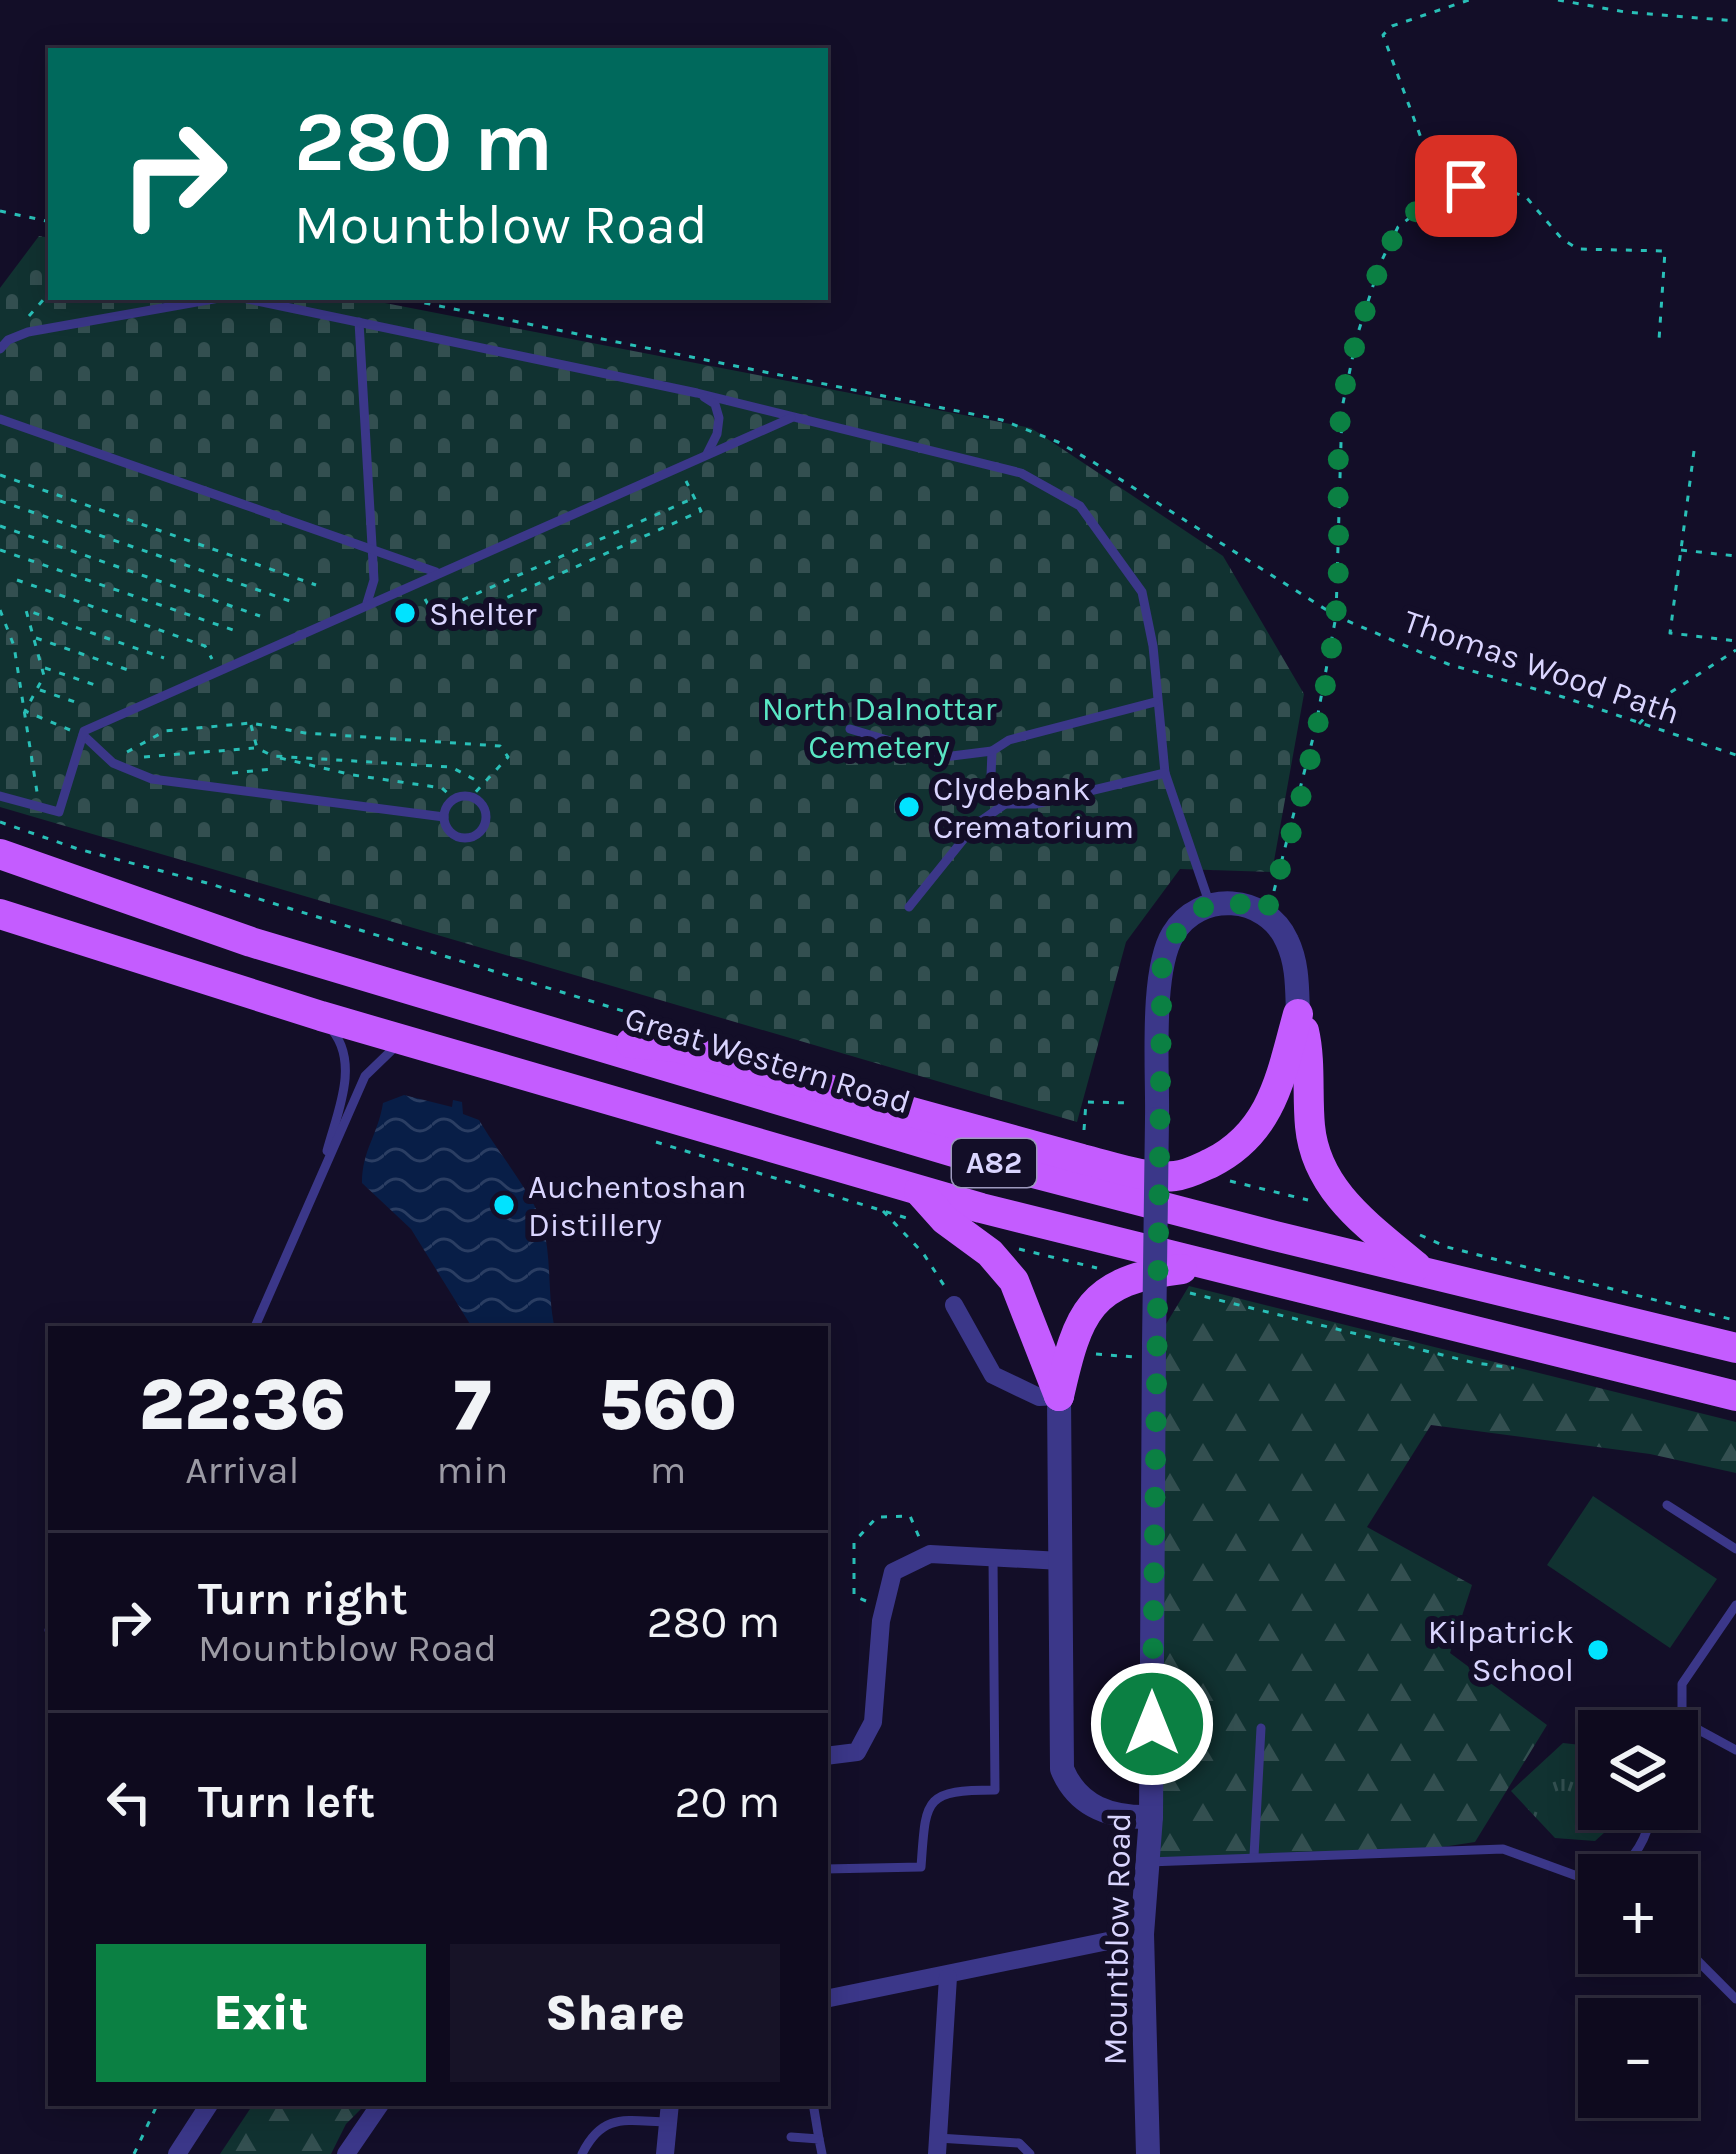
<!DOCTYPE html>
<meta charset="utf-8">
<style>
body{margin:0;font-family:Karla,sans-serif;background:#171327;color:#f1f3f6;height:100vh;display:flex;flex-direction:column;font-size:45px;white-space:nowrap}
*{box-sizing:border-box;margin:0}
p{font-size:39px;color:#9b9aa4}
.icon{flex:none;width:66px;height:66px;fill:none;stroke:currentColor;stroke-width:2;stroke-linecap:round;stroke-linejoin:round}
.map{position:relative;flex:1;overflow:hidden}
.side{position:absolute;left:48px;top:1326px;width:780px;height:780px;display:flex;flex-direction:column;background:#0e0a1e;border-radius:0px;box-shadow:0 6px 30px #0003,0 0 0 3px #2e2b3c}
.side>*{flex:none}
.hud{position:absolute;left:48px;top:48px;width:780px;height:252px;border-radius:0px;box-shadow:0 6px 30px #0003,0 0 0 3px #2e2b3c;background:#00695c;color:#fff;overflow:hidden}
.buttons{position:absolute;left:1578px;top:1710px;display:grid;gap:24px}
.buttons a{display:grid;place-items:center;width:120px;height:120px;border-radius:0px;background:#0e0a1e;box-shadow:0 6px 30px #0003,0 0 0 3px #2e2b3c;font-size:60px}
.pin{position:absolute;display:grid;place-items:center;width:102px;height:102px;color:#fff;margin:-51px;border-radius:24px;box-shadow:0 6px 18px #0006}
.me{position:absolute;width:132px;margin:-66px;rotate:0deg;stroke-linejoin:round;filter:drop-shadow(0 0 9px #0008)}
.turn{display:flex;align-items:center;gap:42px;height:252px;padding:0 48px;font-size:54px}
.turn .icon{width:156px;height:156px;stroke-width:2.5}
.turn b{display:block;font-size:84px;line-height:102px}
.eta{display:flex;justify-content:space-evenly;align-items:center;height:204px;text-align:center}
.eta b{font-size:72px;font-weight:800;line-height:84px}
.cta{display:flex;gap:24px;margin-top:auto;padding:24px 48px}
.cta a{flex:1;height:138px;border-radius:0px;background:#0b8043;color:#fff;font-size:48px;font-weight:800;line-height:138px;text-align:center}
.cta a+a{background:#171327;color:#f1f3f6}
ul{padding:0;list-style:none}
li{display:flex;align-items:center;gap:36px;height:180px;padding:0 48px;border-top:3px solid #2e2b3c}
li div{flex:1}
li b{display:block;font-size:45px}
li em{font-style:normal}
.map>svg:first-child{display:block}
</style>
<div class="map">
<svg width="1736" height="2154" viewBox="0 0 1736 2154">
<defs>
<pattern id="forest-firs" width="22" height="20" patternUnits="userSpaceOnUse" patternTransform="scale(3)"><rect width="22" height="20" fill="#113231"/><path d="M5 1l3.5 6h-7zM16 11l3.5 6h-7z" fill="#334f50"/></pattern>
<pattern id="cemetery-stones" width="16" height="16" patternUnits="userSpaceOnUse" patternTransform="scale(3)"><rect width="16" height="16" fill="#113231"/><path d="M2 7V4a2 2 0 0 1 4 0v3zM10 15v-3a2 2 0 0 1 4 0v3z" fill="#334f50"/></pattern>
<pattern id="park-tufts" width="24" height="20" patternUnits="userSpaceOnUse" patternTransform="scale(3)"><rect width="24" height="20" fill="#113231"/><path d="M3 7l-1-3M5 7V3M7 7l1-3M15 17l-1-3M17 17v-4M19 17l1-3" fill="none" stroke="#334f50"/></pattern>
<pattern id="water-waves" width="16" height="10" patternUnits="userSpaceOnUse" patternTransform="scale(3)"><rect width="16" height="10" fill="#081e47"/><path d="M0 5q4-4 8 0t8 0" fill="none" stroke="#2b3e63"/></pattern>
</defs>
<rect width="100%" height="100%" fill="#130e28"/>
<!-- grass -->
<polygon fill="#113231" points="1593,1496 1717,1579 1670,1648 1547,1565"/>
<!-- forest -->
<g fill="url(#forest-firs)">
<polygon points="1189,1286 1736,1422 1736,1473 1650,1454 1431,1425 1367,1527 1472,1585 1450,1653 1547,1725 1475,1842 1429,1849 1148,1862 1154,1344"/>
<polygon points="254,2103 367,2103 346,2124 331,2154 220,2154"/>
</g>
<!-- cemetery -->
<polygon fill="url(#cemetery-stones)" points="39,236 51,238 51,297 354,297 1031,428 1223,556 1304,694 1272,872 1180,869 1126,942 1077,1122 0,807 0,288"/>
<!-- park -->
<polygon fill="url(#park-tufts)" points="1563,1743 1599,1747 1599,1809 1625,1809 1625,1814 1595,1841 1555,1838 1511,1791"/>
<!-- water -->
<path fill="url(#water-waves)" d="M404,1095l48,12 1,-7 9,2 1,12 16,6c16,28 57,78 64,106 9,34 4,69 12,103h-82l-62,-100 -49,-46c0,-33 16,-48 21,-80z"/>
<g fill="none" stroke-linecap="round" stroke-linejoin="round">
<!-- path -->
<g stroke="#29bfb7" stroke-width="3" stroke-dasharray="6 9" stroke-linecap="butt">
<polyline points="1558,0 1625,12 1736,21"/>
<polyline points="1441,192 1383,35 1392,26 1469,0"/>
<polyline points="0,211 51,222"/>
<polyline points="395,297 1002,420 1058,442 1093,462 1336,616 1448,664 1563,697 1736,755"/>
<polyline points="29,316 51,291"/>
<polyline points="1694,451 1670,633 1736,641"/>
<polyline points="0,475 316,585"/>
<polyline points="0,501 290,601"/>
<polyline points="0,526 260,616"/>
<polyline points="0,550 233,630"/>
<polyline points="1681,550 1736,556"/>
<polyline points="17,580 205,646 212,659"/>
<polyline points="425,599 441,627 701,511 686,481"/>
<polyline points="0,610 14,646 37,792"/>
<polyline points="435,612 694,498"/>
<polyline points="36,638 131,671"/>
<polyline points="45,668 101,687"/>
<polyline points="40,690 78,703"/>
<polyline points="1639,724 1665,696 1736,650"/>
<polyline points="251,725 257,748 273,756 451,767 481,783"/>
<polyline points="70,730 25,711 44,676 26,610 164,658"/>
<polyline points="127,752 165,731 251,723 305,733 500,746 508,757 471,797"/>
<polyline points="144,757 254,748"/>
<polyline points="280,758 353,775 442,788 454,799"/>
<polyline points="232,773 272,769"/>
<polyline points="0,822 78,849 207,883 646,1018"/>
<polyline points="1274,891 1315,730 1336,616 1342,408 1357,336 1380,264 1398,227 1441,193 1466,186 1498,187 1526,197 1562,239 1578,249 1665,251 1659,340"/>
<polyline points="1084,1130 1086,1102 1132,1103"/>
<polyline points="656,1142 910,1219"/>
<polyline points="1230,1181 1308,1200"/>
<polyline points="883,1211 923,1253 945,1287"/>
<polyline points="1420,1235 1447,1247 1734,1320"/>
<polyline points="1019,1249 1097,1268"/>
<polyline points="1190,1293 1475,1363 1514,1368"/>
<polyline points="1096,1354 1134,1357"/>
<polyline points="866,1601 854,1596 854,1542 877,1517 910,1516 919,1537"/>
<polyline points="134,2154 158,2103"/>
</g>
<!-- service -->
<g stroke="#3b3789" stroke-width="9">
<polyline points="359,322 374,580 367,603"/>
<polyline points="0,349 8,340 28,332 219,298 243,298 697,393 1021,473 1080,506 1142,592 1153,646 1165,773"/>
<polyline points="704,397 715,404 719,418 717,434 707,454"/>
<polyline points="0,419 436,572"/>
<polyline points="1155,702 1009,740 992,751 991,776 1005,804 1035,804 1165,773 1210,905"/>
<polyline points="850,729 944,757 992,751"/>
<polyline points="83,735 113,763 152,779 444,817"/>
<polyline points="0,796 59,812 84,731 791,418"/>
<circle cx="465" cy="817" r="21"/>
<polyline points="909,907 975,825 1005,804"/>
<path d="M327,1151c10,-38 33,-87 5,-121"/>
<polyline points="254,1329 365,1076 395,1047"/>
<polyline points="1667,1505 1736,1549"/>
<polyline points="49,1630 51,1626"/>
<polyline points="1677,1733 1682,1722 1682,1684 1736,1605"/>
<polyline points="1677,1735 1699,1730 1736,1750"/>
<polyline points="1254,1856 1261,1728"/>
<polyline points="1148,1862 1503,1849 1599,1884"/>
<path d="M825,1869l96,-2c5,-68 2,-77 74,-77l-2,-232"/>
<path d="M1612,1875c24,-16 36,-38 40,-66"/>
<polyline points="1677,1940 1736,1999"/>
<polyline points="813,2103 819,2139"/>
<polyline points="791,2137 819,2139 822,2154"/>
<polyline points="938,2138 1019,2143 1030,2154"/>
<path d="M582,2154c21,-42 44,-33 86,-32"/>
</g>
<!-- minor -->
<g stroke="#3b3789" stroke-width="18">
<polyline points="954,1305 993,1375 1039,1397 1059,1396"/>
<polyline points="825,1756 857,1752 873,1722 881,1621 893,1572 930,1554 1061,1561"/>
<polyline points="825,1999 1142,1934"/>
<polyline points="177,2154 210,2103"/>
<polyline points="346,2154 381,2103"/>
<polyline points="665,2154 670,2103"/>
<polyline points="937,2154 948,1977"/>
</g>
<!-- tertiary -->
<g stroke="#3b3789" stroke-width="24">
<path d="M1157,1119c1,-47 -7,-147 16,-185 26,-44 93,-40 114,7 11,23 10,48 11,73"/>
<path d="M1059,1396l3,373c16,39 50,49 89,48"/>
<polyline points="1148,2154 1142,1934 1151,1817 1154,1344"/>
</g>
<!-- primary -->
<g stroke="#c45cff" stroke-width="30">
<polyline points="0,854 251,942 960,1154 1275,1236 1736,1348"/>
<polyline points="0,914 321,1016 981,1208 1736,1396"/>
<path d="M1304,1031c7,30 3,64 6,95 6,65 60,101 106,140"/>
<path d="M631,1043l45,4 406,112c29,7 63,20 93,17 12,-1 25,-8 36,-13 62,-31 70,-88 87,-149"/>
<polyline points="919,1191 945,1220 990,1253 1014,1281 1059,1396"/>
<path d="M1059,1396c19,-84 30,-116 123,-127"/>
</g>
<!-- tertiary-bridge -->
<polyline stroke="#3b3789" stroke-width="24" points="1154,1344 1157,1119"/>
</g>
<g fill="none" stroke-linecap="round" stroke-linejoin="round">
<!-- route -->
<path stroke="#0b8043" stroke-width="21" stroke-dasharray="0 37.8" d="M1152,1724l10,-756c12,-50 51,-86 103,-53 31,-86 59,-202 70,-293 8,-69 -1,-141 6,-210 4,-36 16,-73 26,-107 19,-60 33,-100 99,-119"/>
</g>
<!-- markers -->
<g fill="#01e3ff" stroke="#130e28" stroke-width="4.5">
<circle cx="405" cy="613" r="12"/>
<circle cx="909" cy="807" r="12"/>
<circle cx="504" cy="1205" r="12"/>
<circle cx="1598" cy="1650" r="12"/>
</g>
<g text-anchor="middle" stroke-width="12" stroke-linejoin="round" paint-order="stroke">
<!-- shield labels -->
<rect fill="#130e28" stroke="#9e99be" stroke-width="3" x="952" y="1139" width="84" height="48" rx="9"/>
<g font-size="30" font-weight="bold" fill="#dad5ff">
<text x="994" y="1173">A82</text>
</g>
<!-- poi labels -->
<g font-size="33" fill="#dad5ff" stroke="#130e28" text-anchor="start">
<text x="429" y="625">Shelter</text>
<text x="933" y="800">Clydebank<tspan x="933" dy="38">Crematorium</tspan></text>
<text x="528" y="1198">Auchentoshan<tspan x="528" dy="38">Distillery</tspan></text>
<text x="1574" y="1643" text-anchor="end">Kilpatrick<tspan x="1574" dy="38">School</tspan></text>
</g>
<!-- street labels -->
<g font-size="33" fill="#dad5ff" stroke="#130e28">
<text transform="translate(1542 666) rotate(19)" y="12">Thomas Wood Path</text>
<text transform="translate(768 1059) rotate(17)" y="12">Great Western Road</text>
<text transform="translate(1116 1939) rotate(-89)" y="12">Mountblow Road</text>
</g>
<!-- park labels -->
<g font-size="33" fill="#5ae6c4" stroke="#130e28">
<text x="879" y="720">North Dalnottar<tspan x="879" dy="38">Cemetery</tspan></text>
</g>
</g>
</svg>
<div class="buttons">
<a><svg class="icon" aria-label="layers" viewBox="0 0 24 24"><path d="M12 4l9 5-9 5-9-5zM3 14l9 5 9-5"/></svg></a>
<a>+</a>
<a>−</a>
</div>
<div class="pin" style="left:1466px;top:186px;background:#d93025"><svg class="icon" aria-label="arrive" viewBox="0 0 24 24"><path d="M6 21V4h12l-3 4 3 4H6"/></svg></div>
<svg class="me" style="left:1152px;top:1724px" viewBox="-20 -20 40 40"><circle r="17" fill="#0b8043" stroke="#fff" stroke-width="3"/><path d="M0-11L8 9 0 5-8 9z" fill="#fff"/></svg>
<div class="hud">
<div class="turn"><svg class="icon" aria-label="right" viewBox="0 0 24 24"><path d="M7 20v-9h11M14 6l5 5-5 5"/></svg><div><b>280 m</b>Mountblow Road</div></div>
</div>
<section class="side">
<div class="eta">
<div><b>22:36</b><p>Arrival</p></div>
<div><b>7</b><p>min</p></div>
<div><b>560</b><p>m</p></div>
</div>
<ul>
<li><svg class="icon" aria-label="right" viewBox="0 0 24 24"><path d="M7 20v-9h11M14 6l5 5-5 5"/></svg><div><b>Turn right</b><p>Mountblow Road</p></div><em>280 m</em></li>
<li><svg class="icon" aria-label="left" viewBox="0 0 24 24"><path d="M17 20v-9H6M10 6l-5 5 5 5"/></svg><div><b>Turn left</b></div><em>20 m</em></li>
</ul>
<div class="cta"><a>Exit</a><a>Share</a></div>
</section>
</div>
